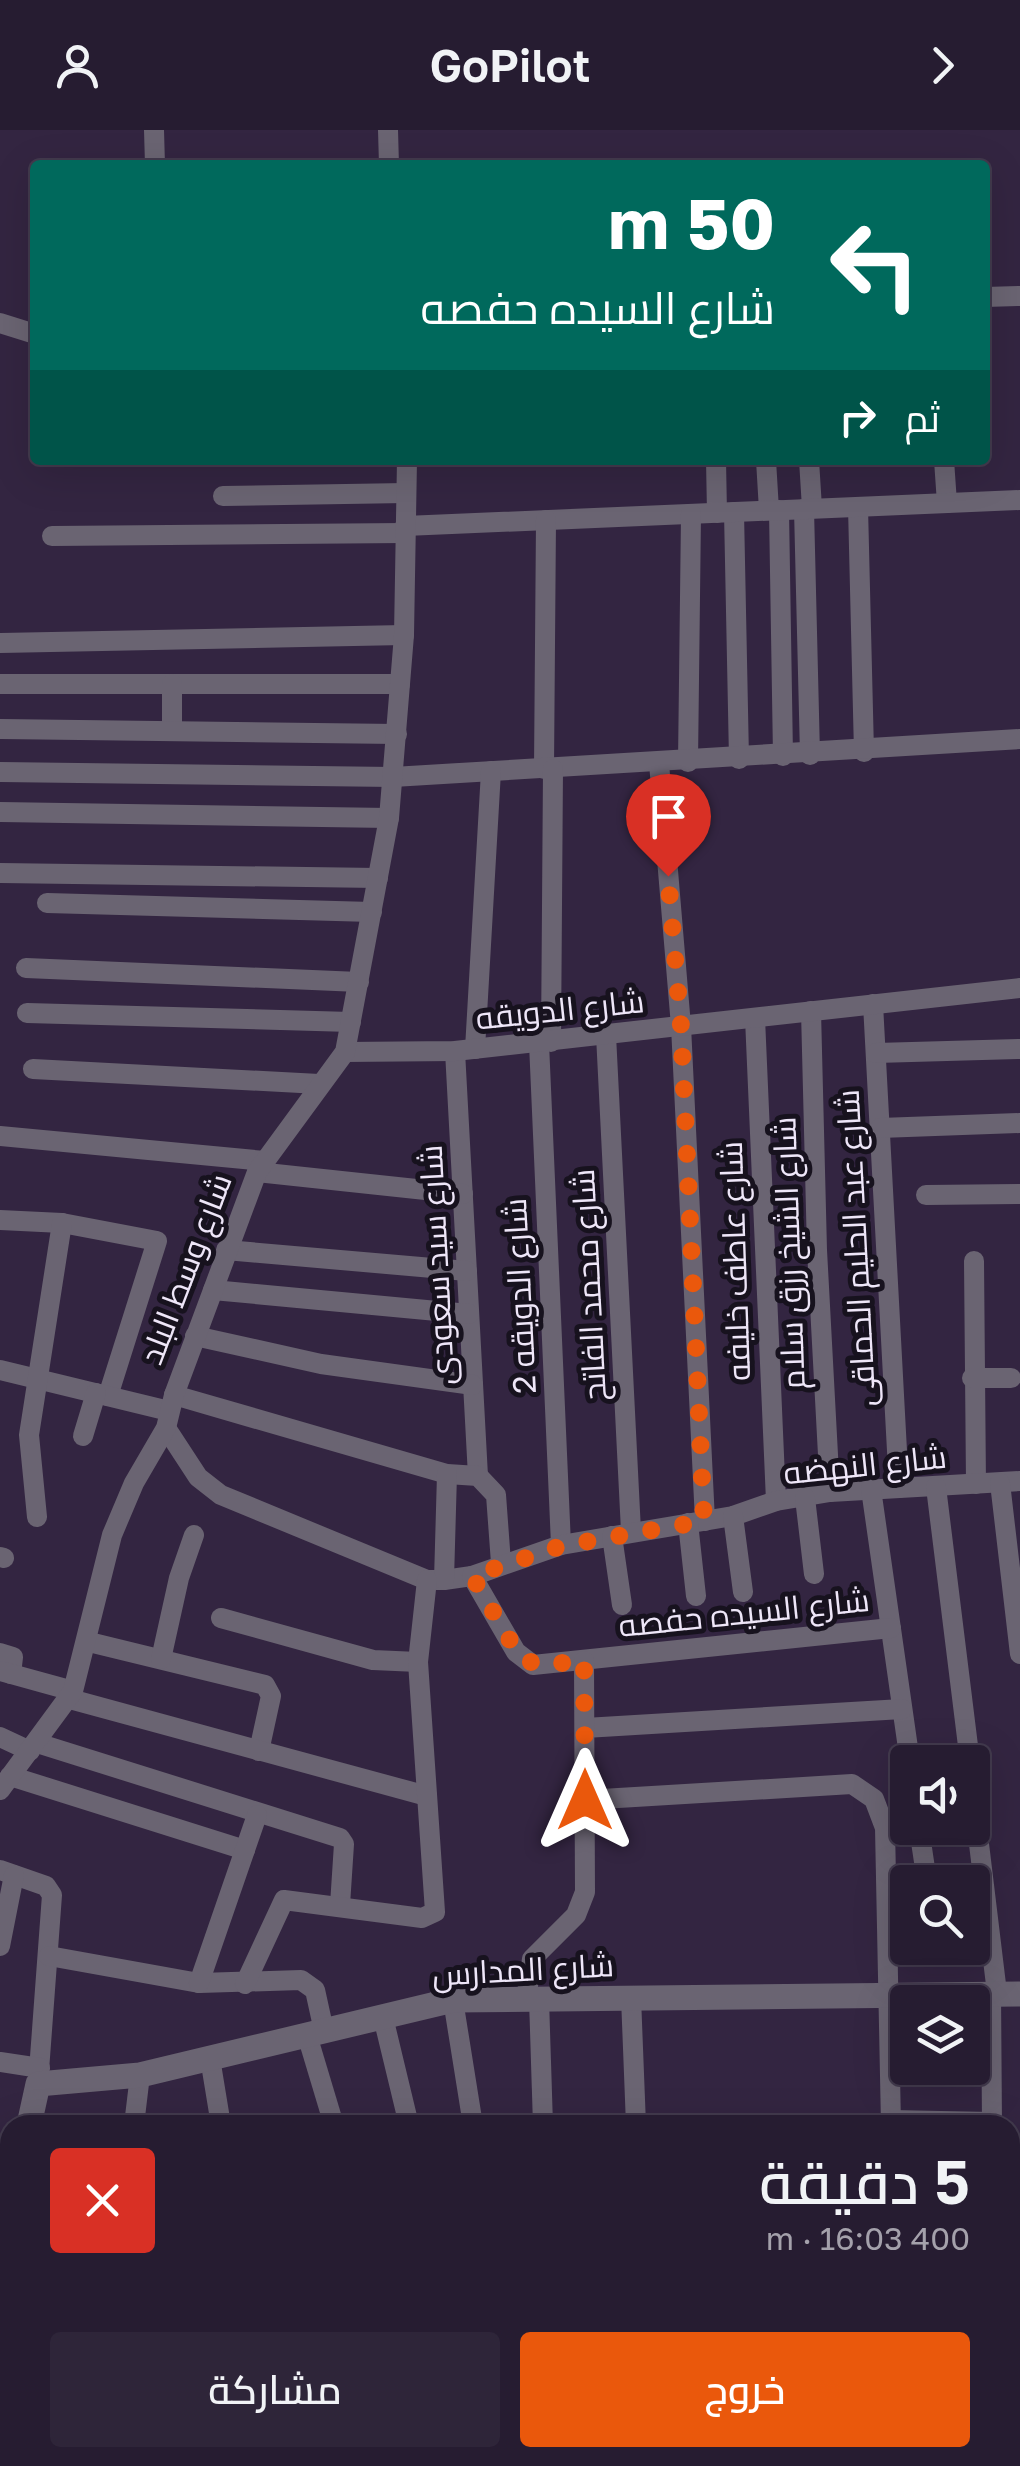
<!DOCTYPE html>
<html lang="ar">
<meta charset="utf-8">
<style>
body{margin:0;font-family:"Golos Text",Cairo,sans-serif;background:#2e2539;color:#f1f3f6;direction:rtl;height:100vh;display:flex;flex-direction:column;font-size:38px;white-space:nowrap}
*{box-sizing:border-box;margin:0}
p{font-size:32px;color:#a4a1ab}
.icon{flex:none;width:55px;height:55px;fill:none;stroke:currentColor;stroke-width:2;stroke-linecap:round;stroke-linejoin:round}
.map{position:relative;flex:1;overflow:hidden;direction:ltr}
.details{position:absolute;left:0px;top:1985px;width:1020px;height:352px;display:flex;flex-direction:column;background:#261c31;border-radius:30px 30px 0 0;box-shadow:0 10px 40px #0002,0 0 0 2px #423a4d;direction:rtl}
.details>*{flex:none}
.hud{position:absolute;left:30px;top:30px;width:960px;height:305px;border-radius:10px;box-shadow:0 10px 40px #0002,0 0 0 2px #423a4d;direction:rtl;background:#00695c;color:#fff;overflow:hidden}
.fabs{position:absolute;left:890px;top:1615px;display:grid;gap:20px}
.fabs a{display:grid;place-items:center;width:100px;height:100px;border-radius:10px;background:#261c31;box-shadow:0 10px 40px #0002,0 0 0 2px #423a4d;font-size:50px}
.pin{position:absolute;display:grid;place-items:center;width:85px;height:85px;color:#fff;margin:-102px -42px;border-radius:50% 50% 50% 0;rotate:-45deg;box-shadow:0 0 10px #0007}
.pin .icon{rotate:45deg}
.me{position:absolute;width:110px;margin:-55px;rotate:0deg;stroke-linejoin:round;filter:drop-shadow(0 0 8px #0008)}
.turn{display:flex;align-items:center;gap:35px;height:210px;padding:0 50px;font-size:45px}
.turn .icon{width:130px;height:130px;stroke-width:2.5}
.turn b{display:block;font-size:70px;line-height:85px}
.then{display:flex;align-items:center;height:95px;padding:0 50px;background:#0003;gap:20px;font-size:38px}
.round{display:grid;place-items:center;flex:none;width:105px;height:105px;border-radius:10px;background:#2e2539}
.summary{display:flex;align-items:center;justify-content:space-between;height:170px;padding:0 50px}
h1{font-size:60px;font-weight:600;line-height:75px}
.cta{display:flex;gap:20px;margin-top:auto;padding:20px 50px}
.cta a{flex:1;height:115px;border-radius:10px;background:#ea580c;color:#fff;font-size:40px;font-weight:600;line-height:115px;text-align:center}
.cta a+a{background:#2e2539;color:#f1f3f6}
header{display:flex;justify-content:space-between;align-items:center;height:130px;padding:0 50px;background:#261c31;font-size:45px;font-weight:600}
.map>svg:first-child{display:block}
</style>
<header><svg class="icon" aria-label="forward" viewBox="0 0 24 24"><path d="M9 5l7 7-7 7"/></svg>GoPilot<svg class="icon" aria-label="person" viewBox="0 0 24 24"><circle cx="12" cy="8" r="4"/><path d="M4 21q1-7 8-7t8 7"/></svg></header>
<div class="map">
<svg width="1020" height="2336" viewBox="0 0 1020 2336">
<rect width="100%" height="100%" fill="#332541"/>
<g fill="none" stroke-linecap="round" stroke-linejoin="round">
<!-- minor -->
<g stroke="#6a6472" stroke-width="20">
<polyline points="154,0 155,35"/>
<polyline points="388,0 389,35"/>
<polyline points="985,167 1020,166"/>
<polyline points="0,193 35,204"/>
<polyline points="716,330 717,383"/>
<polyline points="766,330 769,380"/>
<polyline points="809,330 812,378"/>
<polyline points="944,330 947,373"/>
<polyline points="223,366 406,363"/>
<polyline points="858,377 864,622"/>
<polyline points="804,379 810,625"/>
<polyline points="779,380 783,626"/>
<polyline points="734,382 739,629"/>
<polyline points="405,396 1020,370"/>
<polyline points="52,406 405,403"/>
<polyline points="0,513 404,505"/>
<polyline points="0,554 400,554"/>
<polyline points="172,554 172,601"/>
<polyline points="1,599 397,604"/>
<polyline points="688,632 691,384"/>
<polyline points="659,633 681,896 705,1391"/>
<polyline points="544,639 546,390"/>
<polyline points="0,642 393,647 1020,609"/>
<polyline points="0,682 389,688"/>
<polyline points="0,743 378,748"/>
<polyline points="47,773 372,782"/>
<polyline points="26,838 359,852"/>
<polyline points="873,874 899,1358"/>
<polyline points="811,881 817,1120 830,1362"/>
<polyline points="27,883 351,892"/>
<polyline points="755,888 776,1371"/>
<polyline points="606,905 631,1401"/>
<polyline points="551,912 553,639"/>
<polyline points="539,913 561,1415"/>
<polyline points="475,919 491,641"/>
<polyline points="455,921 478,1346"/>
<polyline points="345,922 455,921 1020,858"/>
<polyline points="876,923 1020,919"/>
<polyline points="33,939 319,954"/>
<polyline points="880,998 1020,993"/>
<polyline points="0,1006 265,1031"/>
<polyline points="257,1042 463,1064"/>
<polyline points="926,1065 1020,1064"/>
<polyline points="0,1090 62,1093 157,1111 108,1266"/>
<polyline points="226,1120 467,1141"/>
<polyline points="974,1131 976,1354"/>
<polyline points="213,1160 469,1184"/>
<polyline points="195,1206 321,1234 473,1255"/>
<polyline points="0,1240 169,1281"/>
<polyline points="972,1248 1011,1248"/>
<polyline points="174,1265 447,1344 478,1346 496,1365 501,1433"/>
<polyline points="166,1298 198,1347 221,1365 427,1450 444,1450 472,1446 561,1415 733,1386 776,1371 830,1362 1020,1351"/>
<polyline points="83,1306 96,1263"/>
<polyline points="1000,1353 1020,1524"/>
<polyline points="936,1357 970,1632"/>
<polyline points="871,1359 910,1632"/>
<polyline points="805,1368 814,1444"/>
<polyline points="733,1386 743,1462"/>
<polyline points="37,1387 29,1305 62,1093"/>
<polyline points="688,1393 696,1466"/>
<polyline points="612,1406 622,1475"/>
<polyline points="0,1427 4,1428"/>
<polyline points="472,1446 516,1522 533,1535 891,1498"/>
<polyline points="444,1450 447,1344"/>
<polyline points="221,1488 373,1530 418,1532"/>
<polyline points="89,1512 265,1555 271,1566 259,1621"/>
<polyline points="0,1523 13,1527 11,1544"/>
<polyline points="161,1529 179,1448 194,1405"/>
<polyline points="0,1541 73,1561"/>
<polyline points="70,1569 427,1666"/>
<polyline points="585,1598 902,1579"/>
<polyline points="0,1607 30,1621"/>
<polyline points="37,1613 340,1708 344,1714 340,1775"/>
<polyline points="10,1646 245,1720"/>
<polyline points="972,1656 997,1863"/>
<polyline points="0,1660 73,1561 112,1405 134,1353 166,1298 174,1265 257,1042 345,922 389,688 404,505 407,330"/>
<polyline points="585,1670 852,1654 874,1669 885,1698 891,1995"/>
<polyline points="919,1698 927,1752"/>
<polyline points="0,1740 46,1756 52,1765 38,1954"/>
<polyline points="0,1816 14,1745"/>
<polyline points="49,1826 199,1853 301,1850 315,1860 324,1901"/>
<polyline points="199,1853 257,1685"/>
<polyline points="245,1854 284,1770 422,1788 435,1782 418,1532 427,1450"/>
<polyline points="991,1863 992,1995"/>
<polyline points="631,1867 636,1995"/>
<polyline points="526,1869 532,1829 576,1785 585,1762 584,1531"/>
<polyline points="539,1869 543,1995"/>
<polyline points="453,1870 473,1995"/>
<polyline points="383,1887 409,1995"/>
<polyline points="307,1905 334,1995"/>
<polyline points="210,1928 221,1995"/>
<polyline points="0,1932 40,1938"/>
<polyline points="891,1990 992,1992"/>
<polyline points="134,1995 140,1945"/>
<polyline points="0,2247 10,2242"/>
<polyline points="0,2312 10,2311"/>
<polyline points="78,2328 79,2336"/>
<polyline points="112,2328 113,2336"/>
<polyline points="632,2328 633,2336"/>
<polyline points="996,2328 996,2336"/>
<polyline points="162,2336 229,2328"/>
</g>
<!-- tertiary -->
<g stroke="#6a6472" stroke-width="25">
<polyline points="29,1995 38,1954 140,1945 453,1870 1020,1864"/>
<polyline points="0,2116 10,2079"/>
</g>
</g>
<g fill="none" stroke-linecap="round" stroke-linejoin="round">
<!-- route -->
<polyline stroke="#ea580c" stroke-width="18" stroke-dasharray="0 32.4" points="585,1670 584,1530 540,1536 520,1527 472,1446 561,1416 704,1391 681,896 668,746"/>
</g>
<g text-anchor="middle" stroke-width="10" stroke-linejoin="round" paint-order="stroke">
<!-- street labels -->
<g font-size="32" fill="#eee6f8" stroke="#17121e">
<text transform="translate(560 880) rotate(-6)" y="11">شارع الدويقه</text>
<text transform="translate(856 1118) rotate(-93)" y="11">شارع عبد الحليم الحماقى</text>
<text transform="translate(789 1123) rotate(-92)" y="11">شارع الشيخ رزق سلام</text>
<text transform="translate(735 1131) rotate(-92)" y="11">شارع عاطف خليفه</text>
<text transform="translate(437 1135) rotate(-93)" y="11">شارع سيد سعودى</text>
<text transform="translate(186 1139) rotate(-69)" y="11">شارع وسط البلد</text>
<text transform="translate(589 1155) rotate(-93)" y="11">شارع محمد الفاتح</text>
<text transform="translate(520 1166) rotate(-93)" y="11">شارع الدويقه 2</text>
<text transform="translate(865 1335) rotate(-6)" y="11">شارع النهضه</text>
<text transform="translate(744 1483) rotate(-6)" y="11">شارع السيده حفصه</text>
<text transform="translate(523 1840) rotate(-3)" y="11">شارع المدارس</text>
</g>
</g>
</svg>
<div class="fabs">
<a><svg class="icon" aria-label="sound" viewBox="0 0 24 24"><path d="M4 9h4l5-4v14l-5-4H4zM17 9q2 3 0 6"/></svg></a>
<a><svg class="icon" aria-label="search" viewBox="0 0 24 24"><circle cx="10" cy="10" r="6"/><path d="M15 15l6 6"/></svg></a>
<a><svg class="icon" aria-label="layers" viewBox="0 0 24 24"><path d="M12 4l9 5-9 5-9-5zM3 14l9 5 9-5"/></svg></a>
</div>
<div class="pin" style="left:668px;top:746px;background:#d93025"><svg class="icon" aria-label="arrive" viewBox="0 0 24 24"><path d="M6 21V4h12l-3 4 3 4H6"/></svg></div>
<svg class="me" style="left:585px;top:1670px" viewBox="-20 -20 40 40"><path d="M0-17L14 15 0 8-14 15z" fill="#ea580c" stroke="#fff" stroke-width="4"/></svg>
<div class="hud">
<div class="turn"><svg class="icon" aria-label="left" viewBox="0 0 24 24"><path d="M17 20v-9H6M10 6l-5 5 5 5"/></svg><div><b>50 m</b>شارع السيده حفصه</div></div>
<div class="then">ثم<svg class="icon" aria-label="right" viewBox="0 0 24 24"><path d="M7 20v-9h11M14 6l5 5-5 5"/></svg></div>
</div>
<section class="details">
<div class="summary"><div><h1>5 دقيقة</h1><p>400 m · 16:03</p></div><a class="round" style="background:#d93025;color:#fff"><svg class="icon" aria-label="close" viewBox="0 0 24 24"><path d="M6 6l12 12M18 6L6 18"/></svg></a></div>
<div class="cta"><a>خروج</a><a>مشاركة</a></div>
</section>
</div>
